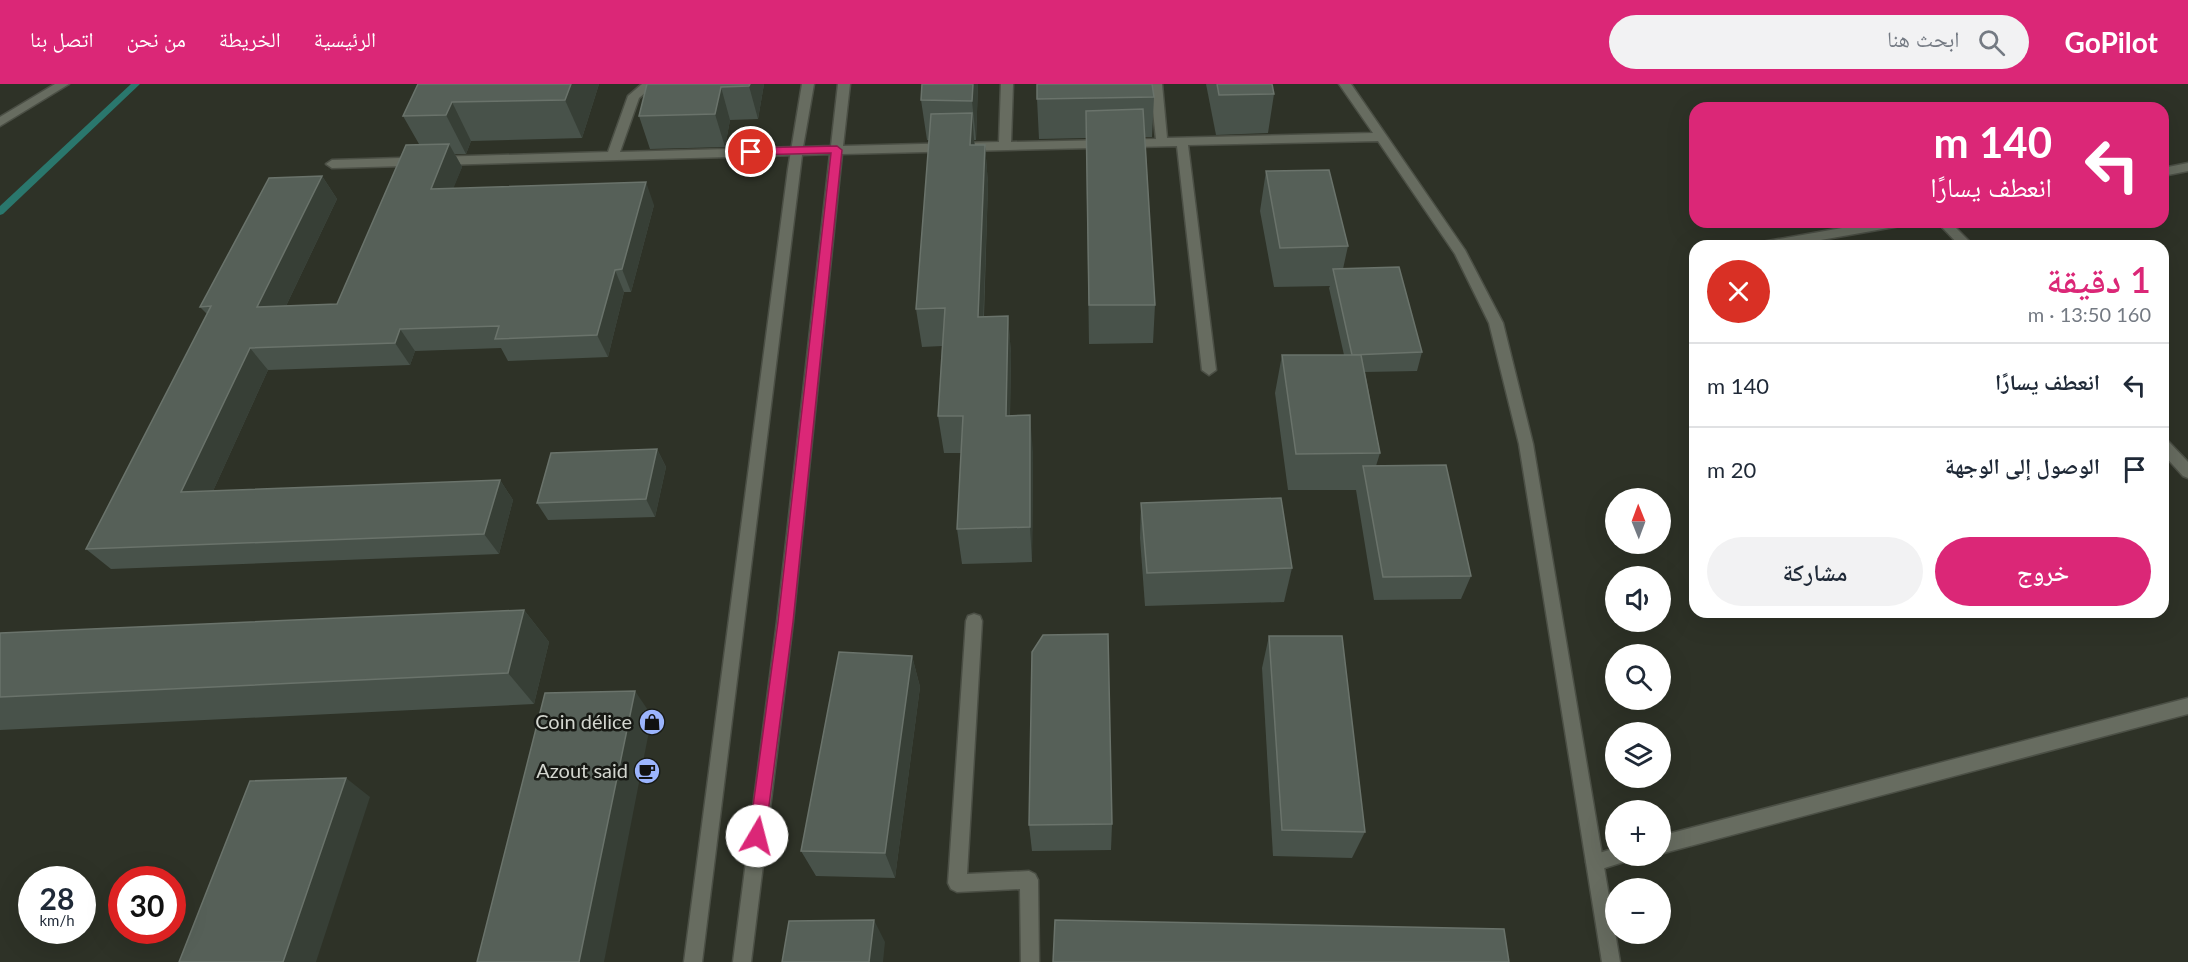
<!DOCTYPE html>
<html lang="ar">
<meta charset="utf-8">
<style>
body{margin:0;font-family:Lato,"Noto Naskh Arabic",sans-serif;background:#f2f2f3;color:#1f2937;direction:rtl;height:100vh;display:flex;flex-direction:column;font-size:22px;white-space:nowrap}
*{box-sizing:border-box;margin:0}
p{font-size:20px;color:#747a83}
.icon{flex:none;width:33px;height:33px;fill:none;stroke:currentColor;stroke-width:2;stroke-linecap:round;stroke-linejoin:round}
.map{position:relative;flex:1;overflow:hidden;direction:ltr}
.sheet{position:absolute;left:1689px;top:156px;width:480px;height:378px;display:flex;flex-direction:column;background:#fff;border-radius:18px;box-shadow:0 6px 24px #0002;direction:rtl}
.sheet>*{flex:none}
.banner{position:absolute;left:1689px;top:18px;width:480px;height:126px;border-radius:18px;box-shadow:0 6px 24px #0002;direction:rtl;background:#db2777;color:#fff;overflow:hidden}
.needle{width:39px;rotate:359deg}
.controls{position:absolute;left:1605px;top:404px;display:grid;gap:12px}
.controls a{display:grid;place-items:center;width:66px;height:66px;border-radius:50%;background:#fff;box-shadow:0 6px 24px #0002;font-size:30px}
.speed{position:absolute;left:18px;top:782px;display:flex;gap:12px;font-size:30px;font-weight:700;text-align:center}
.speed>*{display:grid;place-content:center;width:78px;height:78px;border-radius:50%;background:#fff;box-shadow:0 6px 24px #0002;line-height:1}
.speed small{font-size:15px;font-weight:400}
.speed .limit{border:9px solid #d22;background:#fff;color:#111}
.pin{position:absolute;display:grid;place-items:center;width:51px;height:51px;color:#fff;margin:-26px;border:3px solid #fff;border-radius:50%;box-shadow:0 2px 6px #0007}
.me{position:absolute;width:66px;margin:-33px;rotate:8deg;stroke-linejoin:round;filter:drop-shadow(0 0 4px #0008)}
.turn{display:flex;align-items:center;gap:21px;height:126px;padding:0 18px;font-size:27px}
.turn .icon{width:78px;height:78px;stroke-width:2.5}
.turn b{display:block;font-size:42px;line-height:51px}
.round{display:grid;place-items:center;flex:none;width:63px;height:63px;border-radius:32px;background:#f2f2f3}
.overview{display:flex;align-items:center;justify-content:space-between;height:102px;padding:0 18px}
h1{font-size:36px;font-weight:600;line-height:45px;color:#db2777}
.primary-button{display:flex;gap:12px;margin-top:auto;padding:12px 18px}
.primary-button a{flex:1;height:69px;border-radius:36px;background:#db2777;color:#fff;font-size:24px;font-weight:600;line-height:69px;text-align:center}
.primary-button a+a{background:#f2f2f3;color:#1f2937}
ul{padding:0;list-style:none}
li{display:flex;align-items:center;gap:18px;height:84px;padding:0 18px;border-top:2px solid #e0e1e3}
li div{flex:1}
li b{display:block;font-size:22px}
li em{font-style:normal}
header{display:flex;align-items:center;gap:36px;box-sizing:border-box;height:84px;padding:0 30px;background:#db2777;color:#fff}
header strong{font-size:28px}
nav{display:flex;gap:33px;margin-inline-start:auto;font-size:21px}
.search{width:420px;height:54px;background:#f2f2f3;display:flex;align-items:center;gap:15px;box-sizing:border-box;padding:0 21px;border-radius:33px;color:#747a83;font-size:22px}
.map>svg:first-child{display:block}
</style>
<header>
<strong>GoPilot</strong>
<div class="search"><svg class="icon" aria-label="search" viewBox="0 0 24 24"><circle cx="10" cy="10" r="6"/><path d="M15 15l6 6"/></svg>ابحث هنا</div>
<nav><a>الرئيسية</a><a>الخريطة</a><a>من نحن</a><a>اتصل بنا</a></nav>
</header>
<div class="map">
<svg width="2188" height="878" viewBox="0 0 2188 878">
<rect width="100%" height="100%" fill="#2e3227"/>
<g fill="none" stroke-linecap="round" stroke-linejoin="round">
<!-- stream -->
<polygon fill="#2a776d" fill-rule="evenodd" points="131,0 140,0 3,130 0,131 0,122"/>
<!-- lane casing -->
<g stroke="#4b4f45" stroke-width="3">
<g id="lane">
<polygon points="642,0 655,0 639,14 620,68 797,63 803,67 797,71 332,84 326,80 332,76 608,68 628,12"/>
<polygon points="2188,79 2188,87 2163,92 2163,84"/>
<polygon points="1876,138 1906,138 1900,142 1787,162 1756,162 1762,158"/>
<polygon points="1937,138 1950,138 1974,162 1960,162"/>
<polygon points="2163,355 2168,357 2188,378 2188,394 2183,392 2163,370"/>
<polygon points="2188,614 2188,630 1660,770 1660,752"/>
<polygon points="1616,764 1616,771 1630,771 1627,777 1595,787 1589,784 1586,778 1589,772"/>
</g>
</g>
<!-- street casing -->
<g stroke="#4b4f45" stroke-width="3">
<g id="street">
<polygon points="55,0 69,0 0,42 0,33"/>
<polygon points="802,0 814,0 803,63 831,62 838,0 850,0 843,62 999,58 1001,0 1013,0 1011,58 1156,55 1150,0 1162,0 1167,54 1373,49 1339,0 1351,0 1465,166 1503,239 1533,360 1620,878 1602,878 1519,360 1489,239 1455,170 1378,57 1188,61 1216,286 1209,291 1202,286 1177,62 842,70 793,538 751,878 733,878 777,538 830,70 802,71 702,878 684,878 788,85"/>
<polygon points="974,530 980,532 982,537 967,790 1029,787 1035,790 1038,796 1039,878 1021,878 1020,805 957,808 951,805 948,799 966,537 968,532"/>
</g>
</g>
<!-- lane -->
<use href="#lane" fill="#676c60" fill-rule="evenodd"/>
<!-- street -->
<use href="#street" fill="#676c60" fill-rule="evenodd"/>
</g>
<!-- wall -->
<g fill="#48524a">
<polygon points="418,0 599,0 582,54 471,57 466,70 455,70 462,83 453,104 654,121 631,208 624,208 608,273 508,277 501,264 415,267 410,281 268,286 213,407 500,396 513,416 499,470 111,485 86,465 207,230 200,223 322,92 337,115 286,222 337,220 419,60 403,32"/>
<polygon points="647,0 764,0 758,35 730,36 725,63 650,65 639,32"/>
<polygon points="922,0 978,0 976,56 974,56 975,61 985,61 988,100 984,232 1008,232 1011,270 1010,332 1033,368 1032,478 962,480 957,445 961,369 944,369 938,332 942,262 922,263 916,225 929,56 927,56 921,16"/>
<polygon points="1206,0 1272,0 1274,10 1268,49 1216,51"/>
<polygon points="1154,13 1152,53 1145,53 1155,221 1153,259 1089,260 1086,54 1039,55 1037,15"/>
<polygon points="1266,87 1348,162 1343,185 1422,268 1417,287 1365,288 1380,369 1376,382 1471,492 1461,515 1374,516 1356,406 1288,406 1275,309 1282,271 1344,271 1329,204 1330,202 1274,203 1260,127"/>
<polygon points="657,365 666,383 655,433 548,436 537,419"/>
<polygon points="1141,419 1292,484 1284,518 1145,522 1140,454"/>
<polygon points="524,526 549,558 534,620 0,646 0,549"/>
<polygon points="1269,552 1365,748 1352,774 1273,772 1262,584"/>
<polygon points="912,572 920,603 895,794 816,792 801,767"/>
<polygon points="1112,740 1111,766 1032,767 1029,741"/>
</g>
<!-- shaded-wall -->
<g fill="#373f36">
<polygon points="571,0 599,0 582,54 565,16"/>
<polygon points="750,0 764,0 758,35 749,2"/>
<polygon points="973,0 978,0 976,56 972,17"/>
<polygon points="721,3 730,36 725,63 715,30"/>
<polygon points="452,18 471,57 466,70 446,31"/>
<polygon points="972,29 975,69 970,61"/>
<polygon points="449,60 462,83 444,128 431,105"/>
<polygon points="985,61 988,100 982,271 978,233"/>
<polygon points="322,92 337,115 275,245 257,223"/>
<polygon points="646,98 654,121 631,208 622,185"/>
<polygon points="615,186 624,208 608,273 597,251"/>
<polygon points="1008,232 1011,270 1009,368 1006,332"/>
<polygon points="400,245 415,267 410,281 395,259"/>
<polygon points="250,264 268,286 203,429 181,408"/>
<polygon points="1030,331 1033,368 1032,478 1030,443"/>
<polygon points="657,365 666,383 655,433 646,415"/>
<polygon points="500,396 513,416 499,470 484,450"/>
<polygon points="524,526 549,558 534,620 508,589"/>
<polygon points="912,572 920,603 895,794 885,769"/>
<polygon points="635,607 652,632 604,878 579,878"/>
<polygon points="346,694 370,713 316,878 283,878"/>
<polygon points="874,836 885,858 883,878 869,878"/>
</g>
<!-- building -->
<g fill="#566058" stroke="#6a736b" stroke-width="1.5">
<polygon points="418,0 571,0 565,16 452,18 446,31 403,32"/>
<polygon points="647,0 750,0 749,2 721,3 715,30 639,32"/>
<polygon points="922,0 973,0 972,17 921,16"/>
<polygon points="1037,0 1152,0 1154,13 1037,15"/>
<polygon points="1217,0 1272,0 1274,10 1219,11"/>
<polygon points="1143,25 1155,221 1089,221 1086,27"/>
<polygon points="972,29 970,61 985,61 978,233 1008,232 1006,332 1030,331 1030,443 957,445 963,332 938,332 945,224 916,225 931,30"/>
<polygon points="449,60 431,105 646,98 622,185 615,186 597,251 495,255 499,242 400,245 395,259 250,264 181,408 500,396 484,450 86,465 211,222 200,223 269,94 322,92 257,223 337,220 406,61"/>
<polygon points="1329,86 1348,162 1280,164 1266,87"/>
<polygon points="1399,183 1422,268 1352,271 1333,185"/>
<polygon points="1282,271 1361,271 1380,369 1296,370"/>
<polygon points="657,365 646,415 537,419 551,369"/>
<polygon points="1446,381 1471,492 1383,493 1363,382"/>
<polygon points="1281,414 1292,484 1147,489 1141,419"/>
<polygon points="524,526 508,589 0,613 0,549"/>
<polygon points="1108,550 1112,740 1029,741 1032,568 1043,551"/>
<polygon points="1269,552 1342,552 1365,748 1282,746"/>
<polygon points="839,568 912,572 885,769 801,767"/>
<polygon points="635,607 579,878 477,878 545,609"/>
<polygon points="346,694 283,878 179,878 250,697"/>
<polygon points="874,836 869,878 782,878 789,837"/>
<polygon points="1055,836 1504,845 1509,878 1053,878"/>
</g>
<!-- route -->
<polygon fill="#db2777" stroke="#8e194d" stroke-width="1.5" points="837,62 842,66 793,538 765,752 763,758 757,760 751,758 749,752 778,538 831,69 751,71 746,68 751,64"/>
<!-- icons -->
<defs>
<g id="shop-disc" transform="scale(1.35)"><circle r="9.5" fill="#9bb4fd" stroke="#171914"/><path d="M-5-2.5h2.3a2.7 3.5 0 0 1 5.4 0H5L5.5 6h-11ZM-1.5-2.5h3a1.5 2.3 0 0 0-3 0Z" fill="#111"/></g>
<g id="cafe-disc" transform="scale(1.35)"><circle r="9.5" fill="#9bb4fd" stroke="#171914"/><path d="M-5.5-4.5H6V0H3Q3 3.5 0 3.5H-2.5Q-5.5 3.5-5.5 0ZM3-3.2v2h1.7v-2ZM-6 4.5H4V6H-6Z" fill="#111"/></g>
</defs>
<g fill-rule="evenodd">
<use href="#shop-disc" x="652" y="638"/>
<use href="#cafe-disc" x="647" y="687"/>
</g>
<g text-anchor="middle" stroke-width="5" stroke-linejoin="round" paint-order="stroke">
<!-- poi labels -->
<g font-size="20" fill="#d3d6cf" stroke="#171914" text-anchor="end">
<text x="632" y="645">Coin délice</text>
<text x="628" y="694">Azout said</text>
</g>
</g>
</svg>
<div class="controls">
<a><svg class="needle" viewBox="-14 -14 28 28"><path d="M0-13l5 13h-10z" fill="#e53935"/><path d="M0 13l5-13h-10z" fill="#747a83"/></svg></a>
<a><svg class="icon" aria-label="sound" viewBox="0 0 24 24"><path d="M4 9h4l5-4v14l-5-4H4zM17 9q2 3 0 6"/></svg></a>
<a><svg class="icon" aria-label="search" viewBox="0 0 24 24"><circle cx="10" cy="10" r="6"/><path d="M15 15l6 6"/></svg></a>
<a><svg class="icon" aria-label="layers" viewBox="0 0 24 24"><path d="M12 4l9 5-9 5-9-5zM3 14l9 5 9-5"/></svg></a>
<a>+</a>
<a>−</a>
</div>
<div class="speed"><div>28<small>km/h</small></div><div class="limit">30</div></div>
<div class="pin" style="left:751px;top:68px;background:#d93025"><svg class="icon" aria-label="arrive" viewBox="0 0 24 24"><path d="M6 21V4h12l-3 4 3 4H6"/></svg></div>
<svg class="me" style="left:757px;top:752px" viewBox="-20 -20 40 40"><circle r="19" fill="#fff"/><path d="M0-13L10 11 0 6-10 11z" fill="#db2777"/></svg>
<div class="banner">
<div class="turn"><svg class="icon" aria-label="left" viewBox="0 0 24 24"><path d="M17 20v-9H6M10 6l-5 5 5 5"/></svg><div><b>140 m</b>انعطف يسارًا</div></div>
</div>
<section class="sheet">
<div class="overview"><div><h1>1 دقيقة</h1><p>160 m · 13:50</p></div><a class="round" style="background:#d93025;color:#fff"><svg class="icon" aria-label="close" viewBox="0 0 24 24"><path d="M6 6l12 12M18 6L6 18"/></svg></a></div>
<ul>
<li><svg class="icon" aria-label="left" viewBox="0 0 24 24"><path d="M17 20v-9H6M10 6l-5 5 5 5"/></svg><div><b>انعطف يسارًا</b></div><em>140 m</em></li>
<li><svg class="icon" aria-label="arrive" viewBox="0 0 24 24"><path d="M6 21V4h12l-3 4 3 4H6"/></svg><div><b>الوصول إلى الوجهة</b></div><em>20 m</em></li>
</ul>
<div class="primary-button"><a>خروج</a><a>مشاركة</a></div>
</section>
</div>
